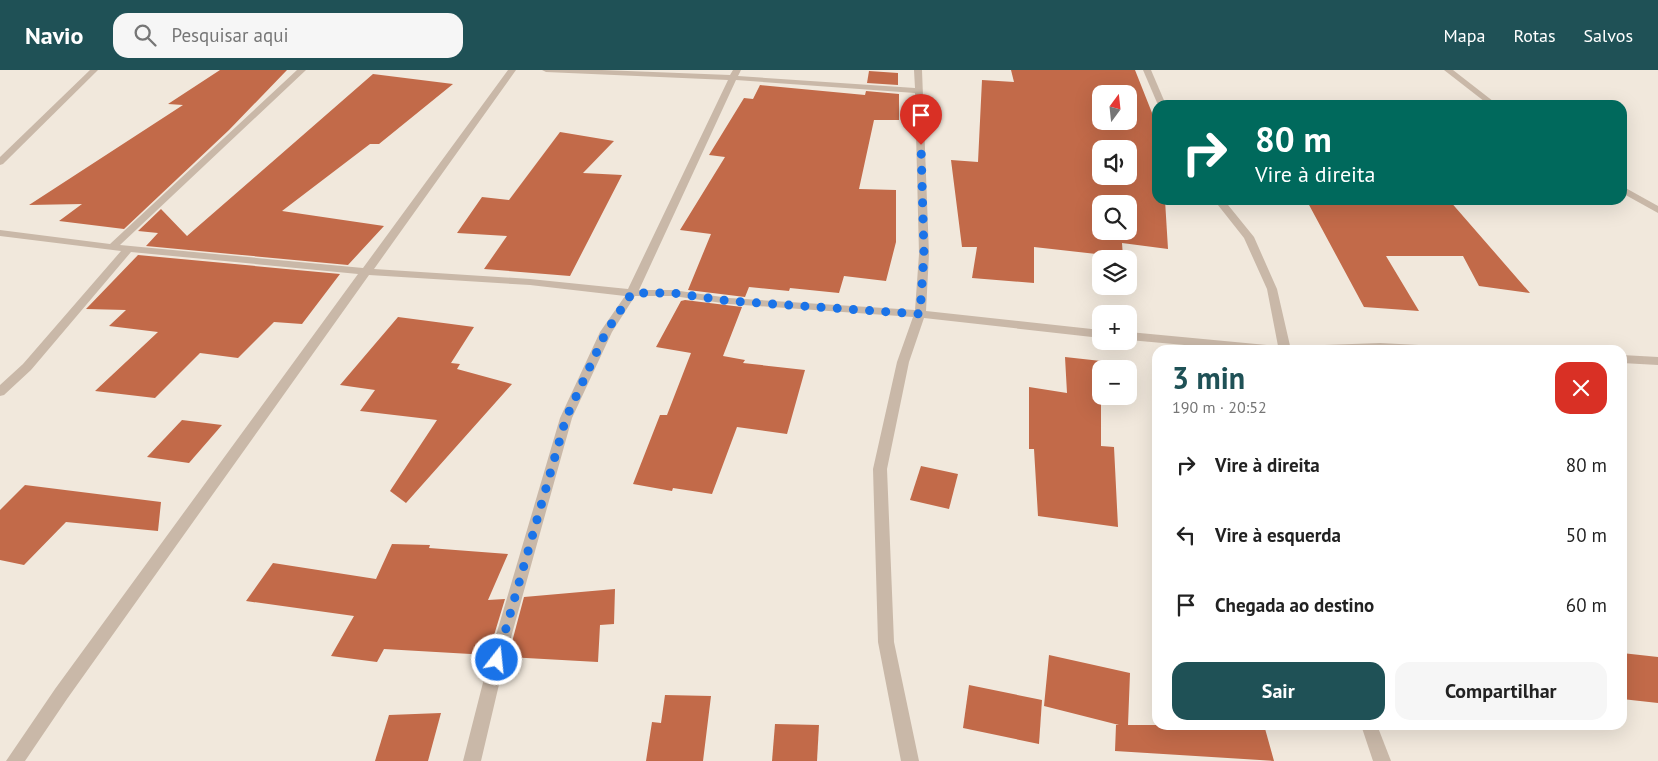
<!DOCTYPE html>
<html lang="pt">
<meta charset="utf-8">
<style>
body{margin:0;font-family:"PT Sans",sans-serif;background:#f6f6f6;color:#222;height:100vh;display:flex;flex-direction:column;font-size:19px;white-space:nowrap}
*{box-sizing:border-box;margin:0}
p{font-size:16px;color:#767676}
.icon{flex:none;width:28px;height:28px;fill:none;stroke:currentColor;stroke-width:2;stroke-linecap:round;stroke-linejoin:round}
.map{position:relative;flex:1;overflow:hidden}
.panel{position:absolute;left:1152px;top:275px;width:475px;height:385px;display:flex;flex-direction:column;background:#fff;border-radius:15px;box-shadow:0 5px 20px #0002}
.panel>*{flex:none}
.top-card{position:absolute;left:1152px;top:30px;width:475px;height:105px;border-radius:15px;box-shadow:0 5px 20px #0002;background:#00695c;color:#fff;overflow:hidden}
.needle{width:32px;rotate:15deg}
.fabs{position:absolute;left:1092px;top:15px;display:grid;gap:10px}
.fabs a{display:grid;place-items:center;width:45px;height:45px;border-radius:10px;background:#fff;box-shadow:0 5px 20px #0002;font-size:25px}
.pin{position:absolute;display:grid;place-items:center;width:42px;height:42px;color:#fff;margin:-51px -21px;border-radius:50% 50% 50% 0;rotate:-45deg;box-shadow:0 0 5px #0007}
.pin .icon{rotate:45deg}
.me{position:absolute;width:55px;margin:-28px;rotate:16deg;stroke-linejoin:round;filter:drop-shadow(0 0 4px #0008)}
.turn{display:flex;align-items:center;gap:18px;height:105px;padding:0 20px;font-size:22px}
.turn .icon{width:65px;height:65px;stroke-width:2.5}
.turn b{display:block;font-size:35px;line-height:42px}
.round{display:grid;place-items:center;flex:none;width:52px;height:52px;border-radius:15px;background:#f6f6f6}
.headline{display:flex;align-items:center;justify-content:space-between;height:85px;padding:0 20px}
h1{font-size:30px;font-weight:700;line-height:38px;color:#1f5156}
.button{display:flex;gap:10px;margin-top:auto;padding:10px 20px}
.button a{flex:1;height:58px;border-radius:15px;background:#1f5156;color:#fff;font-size:20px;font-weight:700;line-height:58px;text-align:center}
.button a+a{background:#f6f6f6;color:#222}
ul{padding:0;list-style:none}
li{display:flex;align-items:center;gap:15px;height:70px;padding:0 20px}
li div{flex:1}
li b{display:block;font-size:19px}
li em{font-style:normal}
header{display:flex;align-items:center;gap:30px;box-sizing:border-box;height:70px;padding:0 25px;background:#1f5156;color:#fff}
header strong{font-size:24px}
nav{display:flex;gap:28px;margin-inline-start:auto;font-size:18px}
.search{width:350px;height:45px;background:#f6f6f6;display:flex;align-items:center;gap:12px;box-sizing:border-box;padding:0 18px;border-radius:15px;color:#767676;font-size:19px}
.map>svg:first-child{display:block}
</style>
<header>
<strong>Navio</strong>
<div class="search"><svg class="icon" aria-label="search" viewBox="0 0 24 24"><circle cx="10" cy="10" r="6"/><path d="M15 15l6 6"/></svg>Pesquisar aqui</div>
<nav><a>Mapa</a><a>Rotas</a><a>Salvos</a></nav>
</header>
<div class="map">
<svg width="1658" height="691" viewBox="0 0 1658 691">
<rect width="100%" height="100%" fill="#f1e8dc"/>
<!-- building -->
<g fill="#c26a49" fill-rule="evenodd">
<polygon points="220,0 287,0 229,60 124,159 59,151 82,134 29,135 183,35 168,34"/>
<path d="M1011,0h124l23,58v72h7l3,49 -46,-6 1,14 -89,-10v36l-62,-5 5,-31h-15l-11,-87 27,2 4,-82 32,2zM1101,24h28v27h-28zM1101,79h28v27h-28zM1101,134h28v27h-28z"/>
<polygon points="869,1 898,3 898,15 867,13"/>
<polygon points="373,4 453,14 379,74 370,74 282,141 384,156 348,195 146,176 158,163 138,161 161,139 187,166"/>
<polygon points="760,15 865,25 866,21 899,24 899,50 874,50 859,119 896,120 896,172 886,211 844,206 839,223 790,218 789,221 749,217 745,227 688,220 711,164 680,160 725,87 709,85 744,28 753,29"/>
<polygon points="560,62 614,71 583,103 622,105 570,206 484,199 507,166 457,163 482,127 509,130"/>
<polygon points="1446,130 1449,130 1530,223 1479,216 1463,186 1386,186 1419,241 1364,237 1308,133 1443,132"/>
<polygon points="138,185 340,204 302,254 274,252 238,288 200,283 155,328 95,321 158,262 109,256 126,240 86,239"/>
<polygon points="685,230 742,237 723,286 745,290 743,293 805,300 787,364 737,357 712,424 673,418 672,421 633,414 660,345 667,345 691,283 656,277 681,231"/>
<polygon points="398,247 474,257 451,293 460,294 457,299 512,314 406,433 390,421 437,350 360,341 375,320 340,315"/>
<polygon points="1065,287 1101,291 1101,376 1114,377 1118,457 1038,446 1034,379 1029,379 1029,317 1067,323"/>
<polygon points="182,350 222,355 189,393 147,387"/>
<polygon points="921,396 958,404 949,439 910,430"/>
<polygon points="25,415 161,432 158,461 66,452 24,495 0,490 0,440"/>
<polygon points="392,474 430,475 429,478 508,484 488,530 505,529 488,585 384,579 377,592 331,586 354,546 246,531 273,493 376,509"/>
<polygon points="615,519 614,554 600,555 598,592 508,587 524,527"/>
<polygon points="1622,583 1658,587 1658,633 1622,629"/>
<polygon points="1049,585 1130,603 1128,655 1264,655 1274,691 1115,681 1116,655 1119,655 1044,636"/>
<polygon points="969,615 1042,630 1039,674 963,658"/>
<polygon points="665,625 711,626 703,691 646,691 652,652 661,653"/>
<polygon points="441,643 428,691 375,691 389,645"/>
<polygon points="775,654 819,655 817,691 772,691"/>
</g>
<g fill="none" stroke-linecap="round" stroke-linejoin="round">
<!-- minor -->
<g fill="#c9b8a8" fill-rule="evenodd">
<polygon points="90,0 98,0 3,94 0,95 0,87"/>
<path d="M297,0h9l-186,175 243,23 145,-198h8l-142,199 156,10 98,10 100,-209 -182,-8 -4,-2h60l128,5 3,-5h8l-3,6 177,12 -1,-18h8l7,184 -3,57 175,19v8l-177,-20 -15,44 -22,107 7,173 25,119h-18l-23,-119 -5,-173 24,-107 16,-45 -184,-13 -56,-8h-38l-23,36 -40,86 -67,241 -24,102h-18l26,-102 71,-241 40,-86 25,-36 -95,-11 -161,-10 -302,424 -42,62h-19l49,-72 303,-415 -227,-22 -100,118 -27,25 -4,1v-11l23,-21 98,-113 -121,-15v-6l110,14zM736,10l179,13 4,161 -4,56 -186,-12 -56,-8h-34z"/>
<polygon points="1143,0 1151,0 1166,35 1158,35"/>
<polygon points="1444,0 1453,0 1498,35 1489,35"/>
<polygon points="1622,116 1658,136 1658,143 1622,123"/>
<polygon points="1214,130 1224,130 1254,167 1277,219 1291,280 1240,280 1129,270 1129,262 1278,276 1267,219 1244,168"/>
<polygon points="1380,273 1438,276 1444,280 1291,280 1297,276"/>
<polygon points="1622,285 1658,287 1658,295 1622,293"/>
<polygon points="1361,655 1377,655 1391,691 1373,691"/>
</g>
</g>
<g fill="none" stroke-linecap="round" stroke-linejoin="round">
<!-- route -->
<polyline stroke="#1a73e8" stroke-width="9" stroke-dasharray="0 16.2" points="497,590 566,348 606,262 632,223 673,223 729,231 920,244 924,184 921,75"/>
</g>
</svg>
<div class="fabs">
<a><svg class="needle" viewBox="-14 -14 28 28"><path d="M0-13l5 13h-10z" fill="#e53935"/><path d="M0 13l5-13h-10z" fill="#767676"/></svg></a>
<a><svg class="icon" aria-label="sound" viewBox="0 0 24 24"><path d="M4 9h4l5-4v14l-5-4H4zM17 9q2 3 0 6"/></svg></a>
<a><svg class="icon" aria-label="search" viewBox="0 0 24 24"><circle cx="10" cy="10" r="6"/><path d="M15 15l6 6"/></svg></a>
<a><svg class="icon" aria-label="layers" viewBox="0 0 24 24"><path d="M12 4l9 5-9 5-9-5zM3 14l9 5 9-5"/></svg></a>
<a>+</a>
<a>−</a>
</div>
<div class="pin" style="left:921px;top:75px;background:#d93025"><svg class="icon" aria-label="arrive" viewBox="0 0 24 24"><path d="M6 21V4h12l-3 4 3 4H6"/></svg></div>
<svg class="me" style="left:497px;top:590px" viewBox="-20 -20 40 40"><circle r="17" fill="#1a73e8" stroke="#fff" stroke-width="3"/><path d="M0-11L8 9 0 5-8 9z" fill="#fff"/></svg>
<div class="top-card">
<div class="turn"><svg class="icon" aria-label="right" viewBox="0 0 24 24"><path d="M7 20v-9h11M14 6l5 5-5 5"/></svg><div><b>80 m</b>Vire à direita</div></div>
</div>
<section class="panel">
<div class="headline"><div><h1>3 min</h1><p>190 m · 20:52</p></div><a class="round" style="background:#d93025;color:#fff"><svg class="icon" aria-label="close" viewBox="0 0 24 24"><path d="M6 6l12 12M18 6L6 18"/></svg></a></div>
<ul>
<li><svg class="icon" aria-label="right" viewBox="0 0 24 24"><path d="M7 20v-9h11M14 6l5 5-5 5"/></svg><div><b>Vire à direita</b></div><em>80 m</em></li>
<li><svg class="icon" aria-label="left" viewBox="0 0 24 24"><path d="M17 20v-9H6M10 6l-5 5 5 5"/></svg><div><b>Vire à esquerda</b></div><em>50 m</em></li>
<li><svg class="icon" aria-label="arrive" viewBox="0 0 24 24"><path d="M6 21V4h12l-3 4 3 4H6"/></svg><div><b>Chegada ao destino</b></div><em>60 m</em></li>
</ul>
<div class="button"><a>Sair</a><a>Compartilhar</a></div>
</section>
</div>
